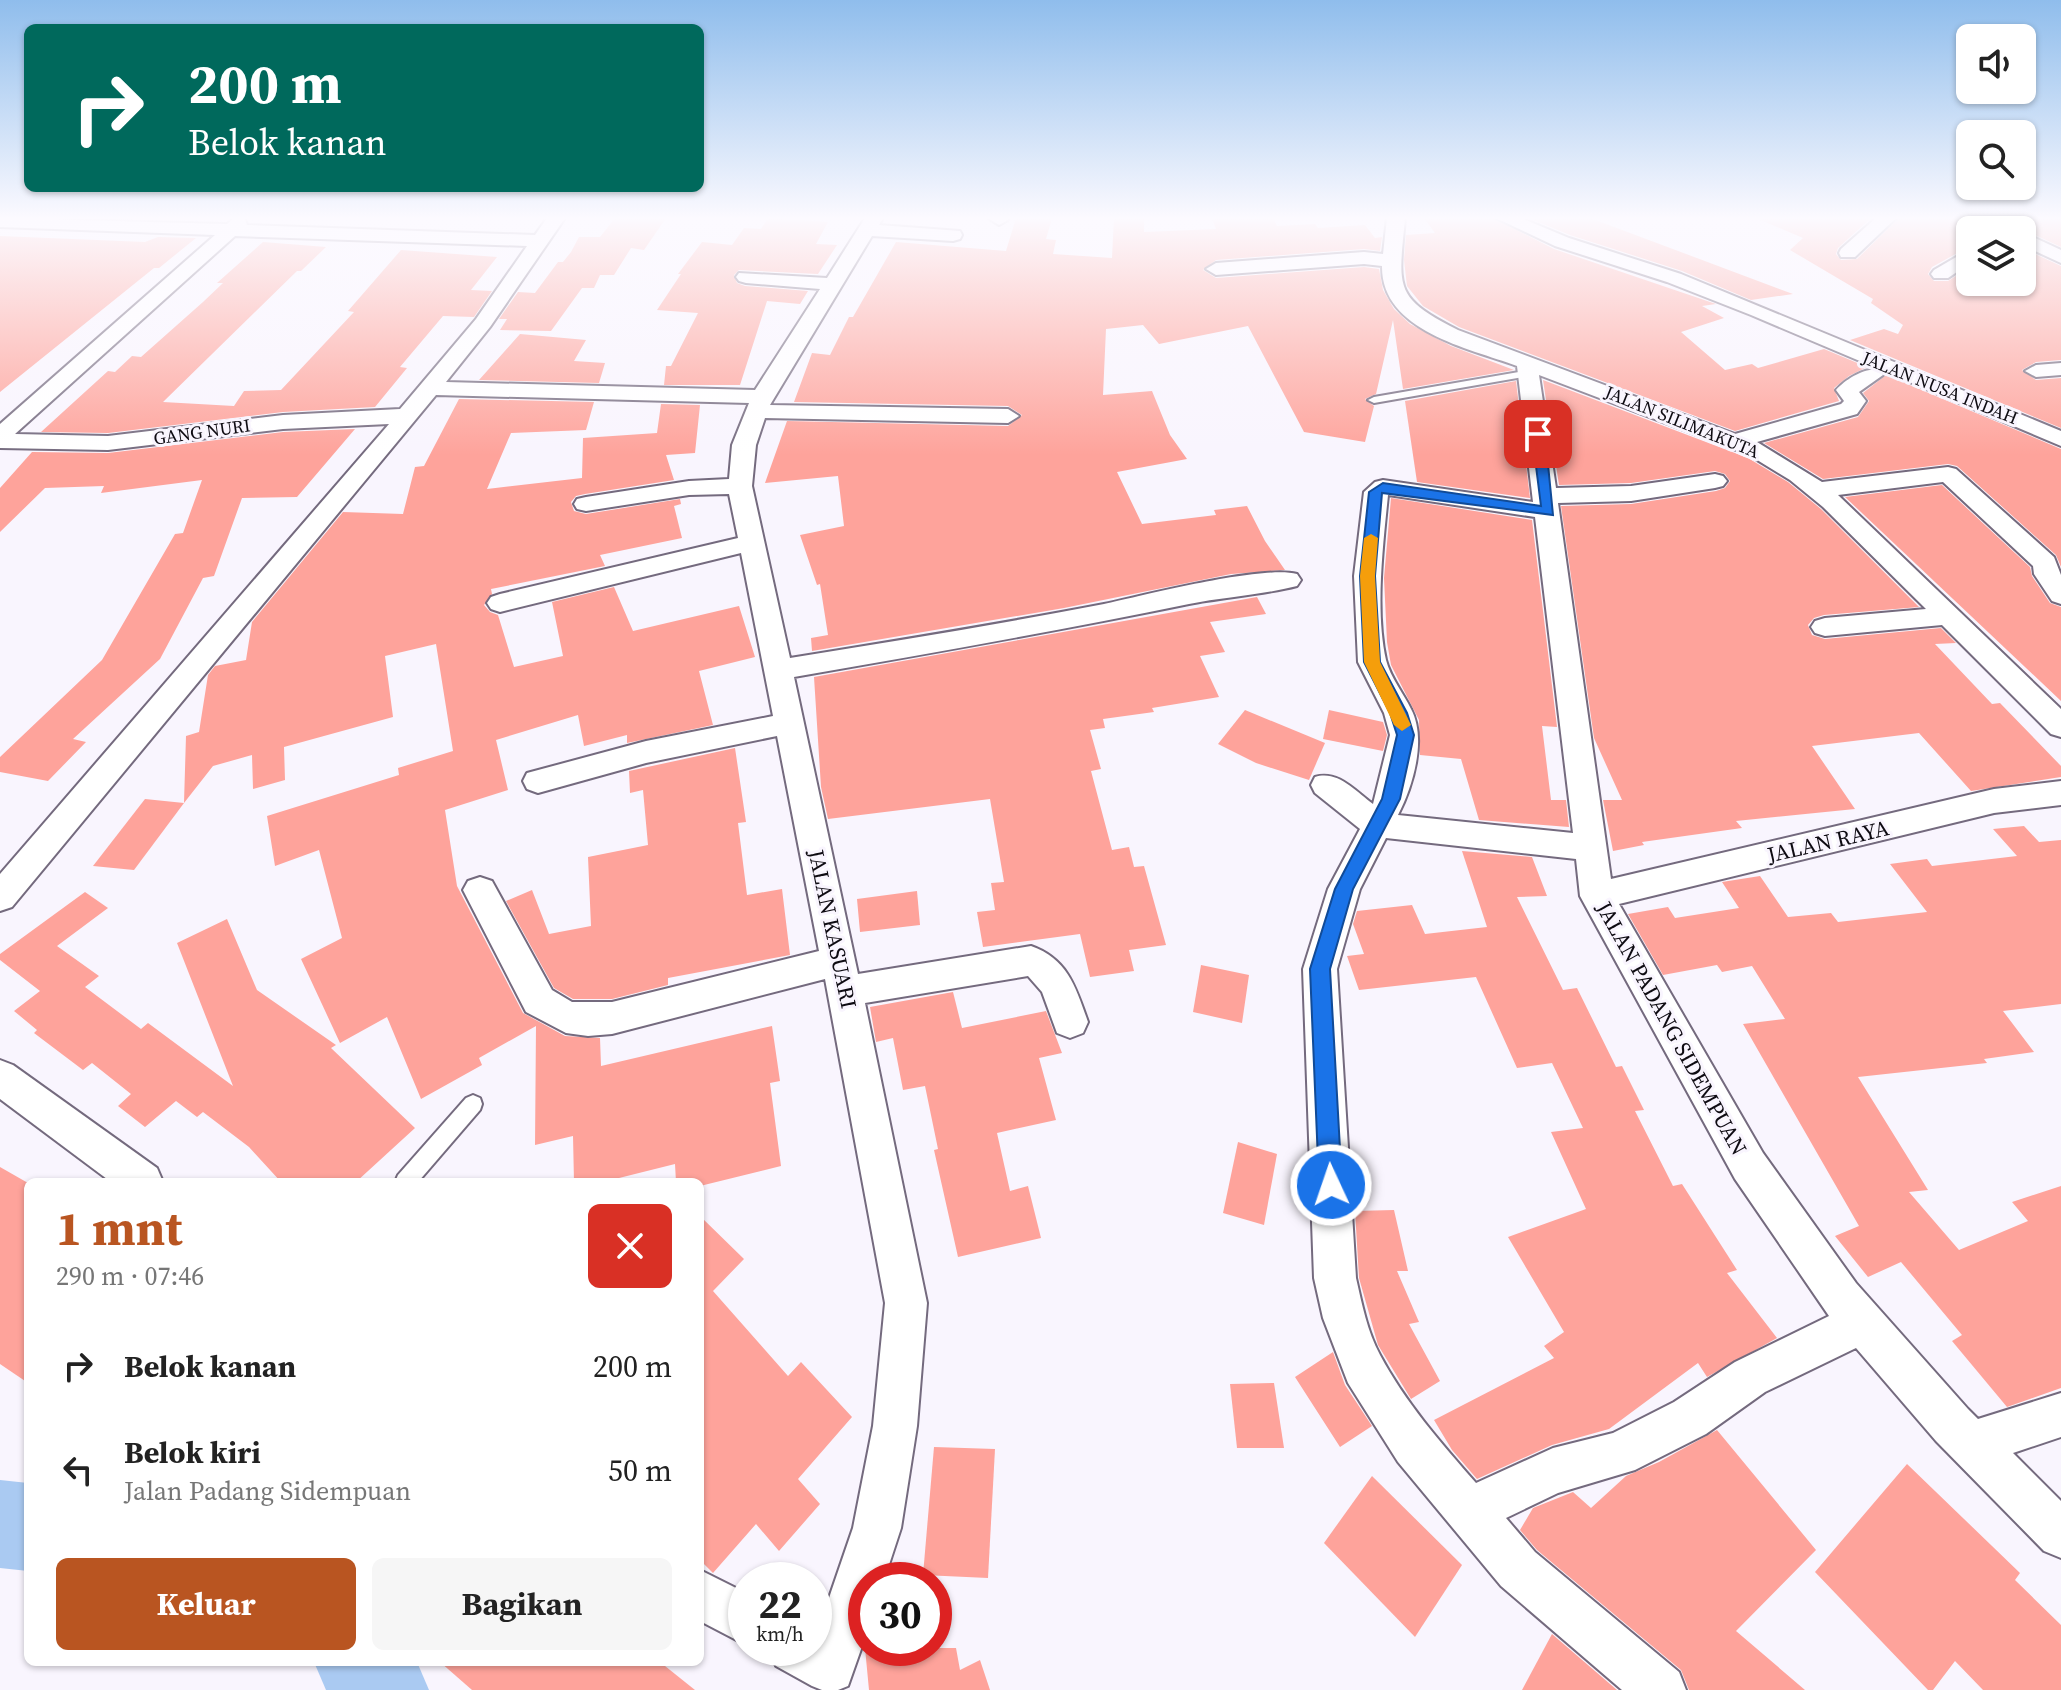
<!DOCTYPE html>
<html lang="id">
<meta charset="utf-8">
<style>
body{margin:0;font-family:"Source Serif 4",serif;background:#f6f6f6;color:#222;height:100vh;display:flex;flex-direction:column;font-size:30px;white-space:nowrap}
*{box-sizing:border-box;margin:0}
p{font-size:26px;color:#767676}
.icon{flex:none;width:44px;height:44px;fill:none;stroke:currentColor;stroke-width:2;stroke-linecap:round;stroke-linejoin:round}
.map{position:relative;flex:1;overflow:hidden}
.details{position:absolute;left:24px;top:1178px;width:680px;height:488px;display:flex;flex-direction:column;background:#fff;border-radius:12px;box-shadow:0 2px 6px #0004}
.details>*{flex:none}
.top-card{position:absolute;left:24px;top:24px;width:680px;height:168px;border-radius:12px;box-shadow:0 2px 6px #0004;background:#00695c;color:#fff;overflow:hidden}
.controls{position:absolute;left:1956px;top:24px;display:grid;gap:16px}
.controls a{display:grid;place-items:center;width:80px;height:80px;border-radius:12px;background:#fff;box-shadow:0 2px 6px #0004;font-size:40px}
.speed{position:absolute;left:728px;top:1562px;display:flex;gap:16px;font-size:40px;font-weight:700;text-align:center}
.speed>*{display:grid;place-content:center;width:104px;height:104px;border-radius:50%;background:#fff;box-shadow:0 2px 6px #0004;line-height:1}
.speed small{font-size:20px;font-weight:400}
.speed .limit{border:12px solid #d22;background:#fff;color:#111}
.pin{position:absolute;display:grid;place-items:center;width:68px;height:68px;color:#fff;margin:-34px;border-radius:16px;box-shadow:0 4px 12px #0006}
.me{position:absolute;width:88px;margin:-44px;rotate:357deg;stroke-linejoin:round;filter:drop-shadow(0 0 6px #0008)}
.turn{display:flex;align-items:center;gap:28px;height:168px;padding:0 32px;font-size:36px}
.turn .icon{width:104px;height:104px;stroke-width:2.5}
.turn b{display:block;font-size:56px;line-height:68px}
.round{display:grid;place-items:center;flex:none;width:84px;height:84px;border-radius:12px;background:#f6f6f6}
.summary{display:flex;align-items:center;justify-content:space-between;height:136px;padding:0 32px}
h1{font-size:48px;font-weight:700;line-height:60px;color:#b95521}
.action{display:flex;gap:16px;margin-top:auto;padding:16px 32px}
.action a{flex:1;height:92px;border-radius:12px;background:#b95521;color:#fff;font-size:32px;font-weight:700;line-height:92px;text-align:center}
.action a+a{background:#f6f6f6;color:#222}
ul{padding:0;list-style:none}
li{display:flex;align-items:center;gap:24px;height:104px;padding:0 32px}
li div{flex:1}
li b{display:block;font-size:30px}
li em{font-style:normal}
.map>svg:first-child{display:block}
</style>
<div class="map">
<svg width="2061" height="1690" viewBox="0 0 2061 1690">
<rect width="100%" height="100%" fill="#f9f5fe"/>
<g fill="none" stroke-linecap="round" stroke-linejoin="round">
<!-- river -->
<g fill="#aacaf2" fill-rule="evenodd">
<polygon points="0,1480 28,1483 28,1571 0,1568"/>
<polygon points="314,1662 417,1662 429,1690 326,1690"/>
</g>
</g>
<!-- building -->
<g fill="#fea39b">
<polygon points="615,218 666,218 644,250 631,248 614,275 600,275 594,288 582,288 551,331 500,330 507,319 499,319 518,292 535,293 558,262 563,262 571,252 579,237 600,237"/>
<polygon points="768,218 828,222 816,244 837,245 818,274 739,270 734,275 737,283 745,286 808,291 800,304 767,301 740,385 664,385 666,366 671,366 698,313 657,310 681,274 678,274 702,242 732,245 744,228 761,229"/>
<polygon points="1016,218 1052,218 1046,239 1056,240 1053,254 1112,258 1114,218 1144,218 1144,232 1216,229 1212,218 1273,218 1277,226 1315,224 1318,228 1365,225 1375,238 1382,237 1380,251 1364,249 1216,260 1203,270 1216,278 1364,267 1379,269 1383,290 1394,309 1410,324 1451,346 1514,370 1403,389 1393,320 1376,394 1365,399 1374,406 1365,442 1304,432 1248,326 1159,344 1143,325 1106,329 1103,395 1152,391 1170,435 1187,459 1117,472 1142,524 1216,515 1214,510 1247,506 1265,541 1285,570 1231,574 1064,608 812,651 811,638 828,635 820,584 817,585 800,535 844,526 838,476 765,483 787,421 1008,426 1022,415 1008,406 794,402 812,353 830,355 849,317 853,317 896,242 1006,251"/>
<polygon points="1424,218 1493,218 1554,249 1716,304 1702,306 1724,318 1681,332 1725,370 1752,364 1758,368 1824,349 1867,367 1849,376 1834,388 1839,401 1735,431 1459,327 1423,306 1407,286 1404,260 1406,235 1435,233"/>
<polygon points="1529,218 1590,218 1793,294 1751,300 1682,271 1570,235"/>
<polygon points="1756,218 1871,218 1838,248 1836,254 1841,260 1857,259 1899,218 1968,218 1983,228 1970,230 1970,246 1932,267 1928,274 1934,281 1948,281 1970,267 1970,294 2022,285 2022,248 2061,266 2061,360 2036,362 2022,370 2036,380 2061,378 2061,428 1850,340 1884,329 1898,334 1903,325 1871,303 1873,299 1790,250 1803,238"/>
<polygon points="2022,218 2061,218 2061,247 2022,229"/>
<polygon points="0,236 145,242 158,237 196,238 159,268 154,268 0,392"/>
<polygon points="263,242 326,247 301,271 297,271 163,402 234,406 244,391 281,390 354,312 348,311 401,250 497,257 471,290 492,291 474,317 443,316 400,367 407,368 375,407 283,412 108,433 41,432 108,371 115,372 132,356 141,357 203,302 223,283 217,283"/>
<polygon points="520,334 586,340 574,361 605,363 599,383 479,380"/>
<polygon points="1886,375 2061,449 2061,567 2056,555 1957,466 1948,464 1823,479 1764,443 1858,417 1869,401 1863,393"/>
<polygon points="1543,380 1748,458 1788,482 1821,509 1919,607 1824,615 1814,618 1808,625 1812,635 1825,639 1941,628 1956,643 1935,644 1992,704 2000,703 2061,766 2061,777 1971,791 1919,733 1812,746 1855,809 1736,821 1742,828 1642,842 1644,845 1613,851 1603,800 1622,800 1594,738 1561,506 1631,504 1716,491 1725,488 1730,481 1725,474 1715,471 1631,483 1559,485"/>
<polygon points="1516,381 1530,498 1417,482 1405,401"/>
<polygon points="459,399 594,402 586,430 511,433 487,489 582,478 583,438 657,433 661,404 700,405 695,453 666,455 674,480 585,494 576,496 571,502 574,511 586,514 680,499 681,504 674,506 682,538 600,555 605,566 491,589 492,594 484,605 490,612 498,615 514,667 563,656 552,602 614,587 633,631 739,606 755,657 699,671 713,725 627,743 627,735 584,746 578,715 496,740 508,790 445,810 457,886 523,1013 565,1036 600,1038 601,1066 772,1026 780,1081 770,1083 781,1166 700,1186 700,1182 676,1182 675,1164 603,1182 574,1182 573,1136 535,1145 536,1026 479,1058 482,1065 421,1099 387,1017 340,1043 301,959 342,938 319,850 275,866 267,816 399,775 398,768 453,751 436,644 385,656 393,717 284,747 285,780 253,789 252,755 213,766 184,803 186,736 199,732 208,675 215,666 246,660 252,622 343,512 403,514 415,467 424,466"/>
<polygon points="355,429 297,497 242,498 214,576 203,578 160,659 73,739 86,742 48,781 0,772 0,757 102,660 175,534 183,533 202,480 101,493 104,486 45,488 0,532 0,488 32,452 108,453 283,432"/>
<polygon points="1942,485 2030,567 2032,576 2050,603 2061,607 2061,701 1845,497"/>
<polygon points="1391,498 1532,520 1557,727 1542,726 1551,800 1566,800 1569,827 1479,820 1461,759 1420,755 1419,720 1391,665 1387,642 1384,578"/>
<polygon points="1257,597 1266,614 1210,622 1225,652 1200,656 1219,697 1152,708 1154,712 1103,719 1105,728 1090,730 1101,769 1091,771 1112,850 1129,847 1134,867 1144,866 1166,945 1129,950 1134,971 1090,977 1080,934 983,947 977,912 995,910 991,883 1004,882 990,799 828,819 821,787 814,677"/>
<polygon points="1245,710 1325,743 1309,780 1256,763 1218,744"/>
<polygon points="1329,710 1383,722 1387,735 1383,751 1323,739"/>
<polygon points="735,748 746,822 738,823 747,895 782,889 790,955 668,978 668,985 612,999 573,999 554,988 506,901 532,890 549,934 591,926 588,857 648,845 643,790 630,793 629,771"/>
<polygon points="145,799 184,803 134,870 93,866"/>
<polygon points="2024,826 2039,842 2061,840 2061,1004 2003,1011 2034,1052 1984,1059 1987,1063 1858,1077 1928,1190 1909,1192 1959,1250 2028,1221 2012,1202 2061,1186 2061,1388 2007,1407 1952,1341 1962,1335 1901,1262 1868,1277 1835,1236 1859,1226 1743,1024 1785,1019 1752,966 1722,972 1717,965 1663,975 1628,914 1668,907 1675,918 1739,908 1722,882 1760,876 1788,917 1831,913 1838,922 1927,912 1890,864 1927,859 1932,866 2017,856 1993,829"/>
<polygon points="1462,851 1532,857 1547,896 1517,897 1563,990 1577,988 1616,1067 1622,1066 1644,1110 1635,1111 1673,1186 1682,1184 1737,1270 1727,1273 1777,1338 1707,1377 1698,1363 1609,1429 1552,1445 1477,1479 1452,1450 1434,1420 1554,1358 1544,1346 1564,1332 1508,1237 1586,1209 1551,1132 1583,1128 1552,1063 1517,1068 1476,977 1359,990 1347,956 1364,954 1353,924 1357,911 1412,905 1425,934 1487,927"/>
<polygon points="917,891 920,925 860,932 857,899"/>
<polygon points="85,892 108,908 57,946 99,976 85,987 141,1029 148,1023 233,1086 177,943 227,919 257,990 336,1045 331,1048 415,1128 356,1182 281,1182 249,1147 203,1112 197,1117 176,1101 145,1127 118,1106 131,1094 92,1063 83,1070 34,1033 37,1030 14,1011 40,991 0,960 0,954"/>
<polygon points="1201,965 1249,975 1242,1023 1193,1012"/>
<polygon points="953,992 962,1028 1046,1011 1062,1053 1039,1058 1056,1120 997,1133 1010,1191 1028,1186 1041,1238 958,1257 934,1150 938,1149 925,1086 903,1090 893,1038 876,1042 870,1007"/>
<polygon points="1238,1142 1277,1154 1264,1225 1223,1213"/>
<polygon points="0,1167 28,1183 28,1383 0,1364"/>
<polygon points="1394,1210 1408,1271 1397,1271 1419,1322 1409,1324 1440,1381 1411,1399 1378,1345 1359,1278 1355,1211"/>
<polygon points="700,1216 744,1259 713,1291 788,1376 801,1362 852,1417 798,1479 820,1504 779,1551 756,1524 713,1573 700,1560"/>
<polygon points="1333,1352 1345,1385 1372,1426 1340,1447 1295,1377"/>
<polygon points="1274,1383 1284,1448 1237,1448 1230,1384"/>
<polygon points="1717,1430 1816,1550 1736,1631 1805,1690 1689,1690 1681,1670 1537,1550 1520,1530 1533,1508 1573,1492 1591,1508 1626,1476 1659,1462"/>
<polygon points="934,1447 995,1449 988,1578 923,1575"/>
<polygon points="1907,1464 2020,1573 2015,1580 2061,1625 2061,1690 1983,1690 1955,1661 1933,1690 1928,1690 1815,1572"/>
<polygon points="1372,1476 1462,1565 1415,1637 1324,1543"/>
<polygon points="1552,1634 1617,1690 1522,1690"/>
<polygon points="865,1648 956,1648 960,1670 980,1660 990,1690 869,1690"/>
<polygon points="440,1662 660,1662 695,1690 472,1690"/>
</g>
<g fill="none" stroke-linecap="round" stroke-linejoin="round">
<!-- service casing -->
<g stroke="#746a7e" stroke-width="4">
<g id="service">
<polygon points="1530,370 1535,373 1534,375 1374,403 1368,400 1374,397"/>
<polygon points="473,1095 480,1098 482,1104 480,1110 418,1182 395,1182 398,1175 466,1098"/>
</g>
</g>
<!-- minor casing -->
<g stroke="#746a7e" stroke-width="4">
<g id="minor">
<path d="M0,218l227,6 6,-5h12l2,6 288,10 12,-17h18l-75,109 -44,55 309,8 65,-101 -74,-6 -7,-2 -3,-4 3,-4 88,5 38,-60h18l-4,7 81,6 2,4 -2,4 -7,2 -81,-5 -102,169 238,4 11,7 -11,7 -243,-5 -9,27 -4,41 38,172c105,-17 210,-34 314,-54 42,-9 158,-39 193,-30l4,6 -4,6c-35,9 -72,11 -108,18 -131,27 -263,50 -395,73l64,297 173,-28c37,13 45,42 57,76l-5,11 -13,5 -13,-5 -15,-41 -14,-16 -163,27 62,300 -10,123 -16,102 -17,52h-18v55l-18,51 -10,4h-16l-10,-4 -36,-20 -7,-18h45v-16l3,1 36,-105 20,-102 12,-123 -60,-324 -213,55 -24,2 -22,-3 -40,-21 -63,-122 5,-9 12,-4 12,4 60,109 20,12h40l207,-51 -42,-215 -131,27 -108,30 -11,-4 -4,-8 4,-8 119,-32 127,-25 -32,-163 -241,59 -9,-3 -4,-6 4,-6 9,-3 238,-56 -9,-44 -40,1 -103,16 -9,-2 -3,-5 3,-5 9,-2 103,-16 40,-2 3,-34 17,-42 -313,-8 -424,512 -12,4v-37l389,-450 -106,5 -175,21 -108,-2v-24l215,-189 -215,-8zM235,236l292,10 -51,73 -76,90 -117,6 -175,21 -93,-2z"/>
<polygon points="988,218 1007,218 1008,220 999,225"/>
<path d="M1387,218h18c-6,69 -13,79 53,112l277,104 106,-30 3,-3 -8,-11c10,-11 29,-23 44,-20l3,5 -24,17 7,9 -9,13 -100,28 65,40 126,-15 8,2 98,88 7,18v29l-9,-3 -18,-27 -1,-8 -90,-84 -105,13 223,214v28l-10,-3 -109,-109 -117,11 -10,-3 -4,-6 4,-6 10,-3 101,-9 -103,-102 -33,-27 -41,-25 -210,-80 17,113 75,-2 84,-12 8,2 4,5 -4,5 -8,2 -84,13 -73,2 53,376 383,-90 67,-8v24l-67,8 -375,91 144,249 93,130 112,126 10,10 83,-26v44l-48,16 48,48v57l-17,-7 -108,-110 -80,-93 -91,44 -59,42 -71,36 -77,23 -52,25 29,34 144,120 7,18h-64l-121,-104 -103,-124 -50,-79 -25,-65 -9,-40 -11,-309 25,-80 32,-60 -45,-36 -4,-8 4,-8c23,-7 40,14 58,27l17,-69 -6,-22 -26,-51 -4,-86 10,-84 11,-10 8,-2 150,22 -16,-136c-49,-18 -136,-35 -135,-100l-18,-2 -148,11 -10,-6 10,-6 148,-11 19,2zM1388,495l147,22 38,316 -175,-18c15,-29 29,-76 13,-106 -7,-15 -21,-32 -25,-49 -11,-49 -3,-115 2,-165zM1386,838l190,21 4,37 155,283 94,137 -94,46 -61,40 -61,31 -60,15 -77,35c-35,-40 -71,-81 -96,-128 -13,-24 -18,-51 -24,-77l-19,-309 23,-80z"/>
<polygon points="1496,218 1521,218 1569,238 1681,274 2061,431 2061,446 1751,315 1667,282 1555,246"/>
<polygon points="1876,218 1896,218 1855,257 1841,257 1839,253 1841,249"/>
<polygon points="1971,218 1995,218 2016,230 1992,230"/>
<polygon points="2022,232 2061,250 2061,263 2022,245"/>
<polygon points="1970,249 1970,263 1948,278 1934,278 1931,274 1934,270"/>
<polygon points="2061,363 2061,375 2036,377 2025,371 2036,365"/>
<polygon points="0,1060 13,1065 157,1168 163,1182 111,1182 0,1099"/>
<polygon points="700,1570 746,1593 746,1645 700,1621"/>
</g>
</g>
<!-- service -->
<use href="#service" fill="#fff" fill-rule="evenodd"/>
<!-- minor -->
<use href="#minor" fill="#fff" fill-rule="evenodd"/>
</g>
<!-- sky -->
<linearGradient id="sky" x2="0" y2="1"><stop stop-color="#8fbdec"/><stop offset="0.48" stop-color="#fcfaff"/><stop offset="1" stop-color="#fcfaff" stop-opacity="0"/></linearGradient>
<rect width="2061" height="455" fill="url(#sky)"/>
<!-- route -->
<polygon fill="#1a73e8" stroke="#114b97" stroke-width="2" points="1538,430 1545,434 1553,515 1382,493 1375,576 1380,662 1407,713 1414,735 1400,799 1353,889 1330,969 1342,1185 1339,1193 1331,1196 1323,1193 1319,1185 1310,969 1335,889 1382,799 1397,735 1390,713 1364,662 1360,576 1369,492 1383,483 1541,506 1532,434"/>
<!-- slow -->
<polygon fill="#f59e0b" points="1371,534 1378,538 1375,576 1380,662 1411,725 1402,731 1394,725 1364,662 1360,576 1364,538"/>
<g text-anchor="middle" stroke-width="6" stroke-linejoin="round" paint-order="stroke">
<!-- far-street labels -->
<g font-size="18" fill="#0e0b12" stroke="#f9f5fe">
<text transform="translate(1940 388) rotate(22)" y="6">JALAN NUSA INDAH</text>
<text transform="translate(1682 422) rotate(22)" y="6">JALAN SILIMAKUTA</text>
<text transform="translate(202 432) rotate(-8)" y="6">GANG NURI</text>
</g>
<!-- street labels -->
<g font-size="22" fill="#0e0b12" stroke="#f9f5fe">
<text transform="translate(1828 841) rotate(-13)" y="8">JALAN RAYA</text>
<text transform="translate(833 929) rotate(78)" y="8">JALAN KASUARI</text>
<text transform="translate(1672 1028) rotate(61)" y="8">JALAN PADANG SIDEMPUAN</text>
</g>
</g>
</svg>
<div class="controls">
<a><svg class="icon" aria-label="sound" viewBox="0 0 24 24"><path d="M4 9h4l5-4v14l-5-4H4zM17 9q2 3 0 6"/></svg></a>
<a><svg class="icon" aria-label="search" viewBox="0 0 24 24"><circle cx="10" cy="10" r="6"/><path d="M15 15l6 6"/></svg></a>
<a><svg class="icon" aria-label="layers" viewBox="0 0 24 24"><path d="M12 4l9 5-9 5-9-5zM3 14l9 5 9-5"/></svg></a>
</div>
<div class="speed"><div>22<small>km/h</small></div><div class="limit">30</div></div>
<div class="pin" style="left:1538px;top:434px;background:#d93025"><svg class="icon" aria-label="arrive" viewBox="0 0 24 24"><path d="M6 21V4h12l-3 4 3 4H6"/></svg></div>
<svg class="me" style="left:1331px;top:1185px" viewBox="-20 -20 40 40"><circle r="17" fill="#1a73e8" stroke="#fff" stroke-width="3"/><path d="M0-11L8 9 0 5-8 9z" fill="#fff"/></svg>
<div class="top-card">
<div class="turn"><svg class="icon" aria-label="right" viewBox="0 0 24 24"><path d="M7 20v-9h11M14 6l5 5-5 5"/></svg><div><b>200 m</b>Belok kanan</div></div>
</div>
<section class="details">
<div class="summary"><div><h1>1 mnt</h1><p>290 m · 07:46</p></div><a class="round" style="background:#d93025;color:#fff"><svg class="icon" aria-label="close" viewBox="0 0 24 24"><path d="M6 6l12 12M18 6L6 18"/></svg></a></div>
<ul>
<li><svg class="icon" aria-label="right" viewBox="0 0 24 24"><path d="M7 20v-9h11M14 6l5 5-5 5"/></svg><div><b>Belok kanan</b></div><em>200 m</em></li>
<li><svg class="icon" aria-label="left" viewBox="0 0 24 24"><path d="M17 20v-9H6M10 6l-5 5 5 5"/></svg><div><b>Belok kiri</b><p>Jalan Padang Sidempuan</p></div><em>50 m</em></li>
</ul>
<div class="action"><a>Keluar</a><a>Bagikan</a></div>
</section>
</div>
